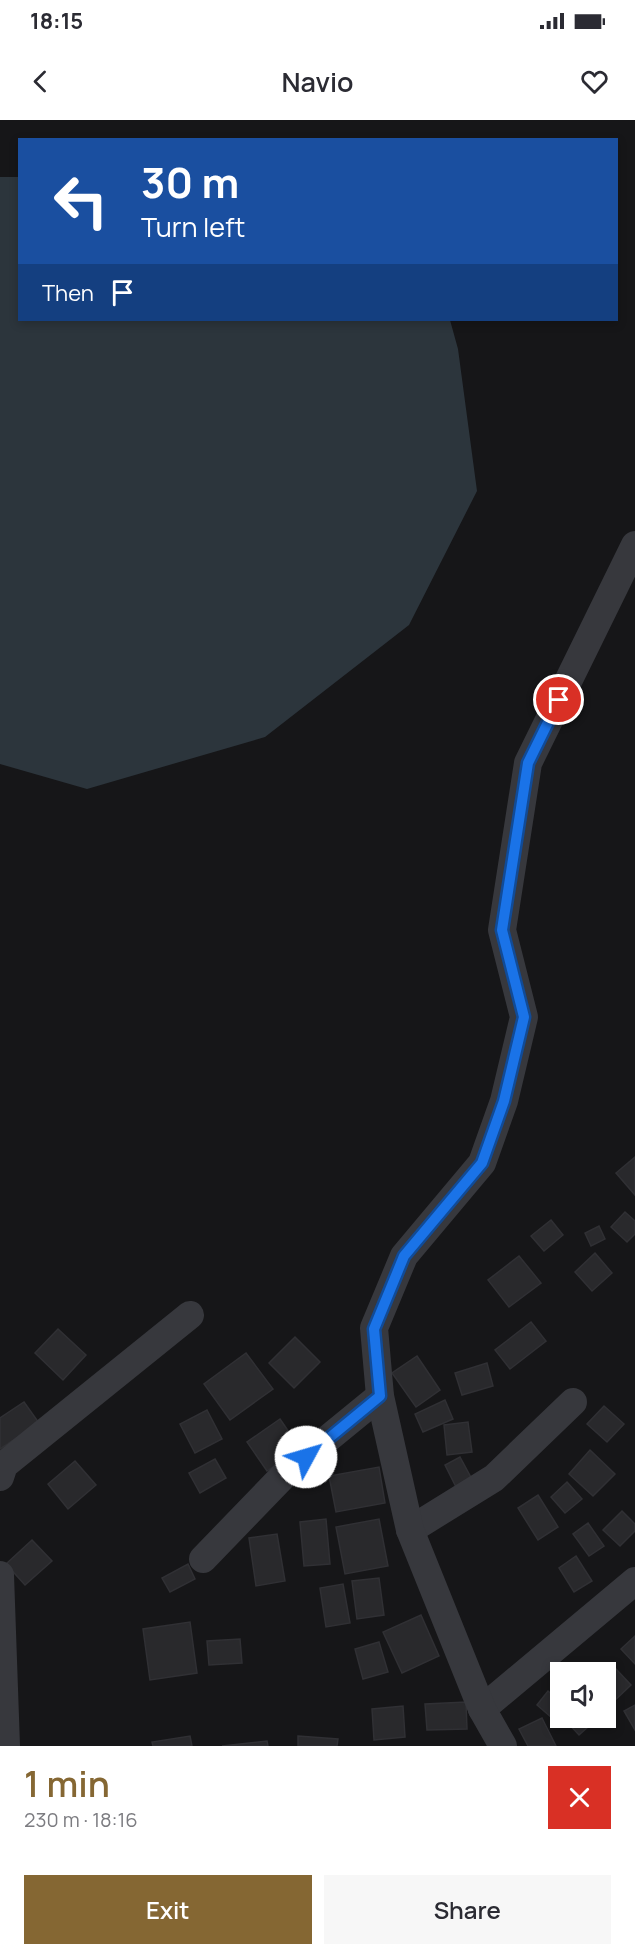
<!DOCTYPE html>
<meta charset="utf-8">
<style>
body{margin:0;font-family:Manrope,sans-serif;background:#f7f7f7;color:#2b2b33;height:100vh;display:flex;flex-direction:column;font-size:22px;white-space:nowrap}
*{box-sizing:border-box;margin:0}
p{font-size:20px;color:#7c7c81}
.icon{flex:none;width:33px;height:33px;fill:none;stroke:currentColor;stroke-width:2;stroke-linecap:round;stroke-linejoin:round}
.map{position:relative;height:1626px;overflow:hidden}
.side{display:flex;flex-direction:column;background:#fff;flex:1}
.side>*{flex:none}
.top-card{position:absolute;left:18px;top:18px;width:600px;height:183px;border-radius:0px;box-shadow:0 3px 9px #0003;background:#1a4fa0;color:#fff;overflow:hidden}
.buttons{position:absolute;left:550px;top:1542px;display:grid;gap:12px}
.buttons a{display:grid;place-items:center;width:66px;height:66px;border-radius:0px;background:#fff;box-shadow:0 3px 9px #0003;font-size:30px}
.pin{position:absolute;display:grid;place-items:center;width:51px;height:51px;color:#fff;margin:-26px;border:3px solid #fff;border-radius:50%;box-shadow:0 2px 6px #0007}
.me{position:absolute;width:66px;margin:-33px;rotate:51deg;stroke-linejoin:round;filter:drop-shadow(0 0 4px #0008)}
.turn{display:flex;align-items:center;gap:21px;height:126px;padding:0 24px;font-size:27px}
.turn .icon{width:78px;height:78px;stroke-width:2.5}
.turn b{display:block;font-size:42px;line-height:51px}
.then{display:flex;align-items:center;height:57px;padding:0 24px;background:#0003;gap:12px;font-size:22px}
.round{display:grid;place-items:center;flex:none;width:63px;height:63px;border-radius:0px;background:#f7f7f7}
.overview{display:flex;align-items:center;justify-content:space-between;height:102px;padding:0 24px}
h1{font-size:36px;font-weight:600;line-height:45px;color:#856733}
.button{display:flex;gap:12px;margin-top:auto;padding:12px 24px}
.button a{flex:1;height:69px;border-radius:0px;background:#856733;color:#fff;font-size:24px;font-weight:600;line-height:69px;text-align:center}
.button a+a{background:#f7f7f7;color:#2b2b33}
.status{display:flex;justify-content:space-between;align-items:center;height:42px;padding:0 30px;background:#fff;direction:ltr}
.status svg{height:16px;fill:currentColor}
header{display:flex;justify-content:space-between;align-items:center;height:78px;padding:0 24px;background:#fff;font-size:27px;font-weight:600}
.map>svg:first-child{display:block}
</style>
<div class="status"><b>18:15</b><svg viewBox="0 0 49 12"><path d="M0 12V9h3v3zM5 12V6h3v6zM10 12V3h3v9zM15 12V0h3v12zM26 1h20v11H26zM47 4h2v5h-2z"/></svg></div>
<header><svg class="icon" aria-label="back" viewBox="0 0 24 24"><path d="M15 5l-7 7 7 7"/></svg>Navio<svg class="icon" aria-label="heart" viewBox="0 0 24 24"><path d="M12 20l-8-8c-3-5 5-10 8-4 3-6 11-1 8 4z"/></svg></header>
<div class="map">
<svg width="635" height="1626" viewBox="0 0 635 1626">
<rect width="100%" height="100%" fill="#161618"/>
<!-- water -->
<polygon fill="#2c353c" points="0,57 19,57 20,200 450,200 458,229 477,371 409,505 265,617 87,669 0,644"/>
<!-- building -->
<g fill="#29292c" stroke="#303034" stroke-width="1.5">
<polygon points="635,1037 635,1075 616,1053"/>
<polygon points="625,1092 635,1101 635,1114 627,1122 611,1107"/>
<polygon points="551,1100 563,1115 544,1131 531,1116"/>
<polygon points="599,1106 605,1119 591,1126 585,1113"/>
<polygon points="595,1133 612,1153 592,1171 575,1152"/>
<polygon points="519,1136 541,1163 509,1187 488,1160"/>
<polygon points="531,1202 546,1221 510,1249 495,1230"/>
<polygon points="58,1209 86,1235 63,1260 35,1233"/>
<polygon points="295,1217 320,1242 294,1268 269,1243"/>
<polygon points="246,1233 273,1269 230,1300 204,1264"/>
<polygon points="417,1236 440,1270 416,1287 392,1253"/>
<polygon points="487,1243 493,1266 462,1275 455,1253"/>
<polygon points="445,1280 453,1299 423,1312 415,1294"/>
<polygon points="24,1282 39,1303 0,1329 0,1298"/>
<polygon points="604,1286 624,1304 607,1322 587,1304"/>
<polygon points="207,1290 222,1319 195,1333 180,1304"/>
<polygon points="280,1299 300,1328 267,1351 247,1322"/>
<polygon points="468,1302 472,1332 447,1335 444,1305"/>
<polygon points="590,1330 615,1354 593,1376 569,1354"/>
<polygon points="460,1337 474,1363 458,1371 445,1345"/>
<polygon points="215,1339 226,1358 200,1373 189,1353"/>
<polygon points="75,1341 96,1365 68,1389 48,1364"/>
<polygon points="379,1347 385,1383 336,1392 329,1356"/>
<polygon points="567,1362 582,1379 565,1393 551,1377"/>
<polygon points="538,1375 558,1407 538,1420 518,1388"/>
<polygon points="622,1391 635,1404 635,1411 620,1426 603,1410"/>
<polygon points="326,1399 330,1444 304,1446 300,1402"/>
<polygon points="379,1399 388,1446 345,1454 336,1407"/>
<polygon points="588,1403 604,1426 589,1436 573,1414"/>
<polygon points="277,1414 285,1461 256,1466 249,1418"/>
<polygon points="32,1420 52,1441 25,1465 6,1444"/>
<polygon points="576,1436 592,1461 574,1472 559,1448"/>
<polygon points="188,1444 195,1459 170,1472 162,1458"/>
<polygon points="379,1458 384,1495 357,1499 352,1461"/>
<polygon points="343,1464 350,1503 326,1507 320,1468"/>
<polygon points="421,1495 439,1536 402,1553 383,1512"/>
<polygon points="190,1502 197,1553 150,1560 143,1509"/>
<polygon points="635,1516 635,1544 621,1529"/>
<polygon points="240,1519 242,1543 209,1545 207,1521"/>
<polygon points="379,1522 388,1552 363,1559 355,1529"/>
<polygon points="616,1549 631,1565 610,1585 606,1580 606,1558"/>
<polygon points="548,1571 561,1582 561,1587 552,1598 537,1585"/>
<polygon points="466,1582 467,1609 427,1610 425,1584"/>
<polygon points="635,1585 635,1610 624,1591"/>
<polygon points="403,1586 405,1617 374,1620 372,1589"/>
<polygon points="542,1598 556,1626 528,1626 519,1609"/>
<polygon points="573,1598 595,1598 597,1599 579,1615 568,1603"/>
<polygon points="190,1616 192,1626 153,1626 152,1622"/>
<polygon points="298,1616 338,1619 337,1626 298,1626"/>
<polygon points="267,1621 268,1626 222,1626"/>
</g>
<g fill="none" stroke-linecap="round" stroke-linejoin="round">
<!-- minor -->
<g stroke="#37383d" stroke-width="28">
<polyline points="0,1357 4,1345 190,1195"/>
<polyline points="410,1410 494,1358 573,1282"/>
<polyline points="203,1439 287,1352 380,1276"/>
<polyline points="0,1455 6,1626"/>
<polyline points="482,1589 635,1461"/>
<polyline points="503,1626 482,1589 410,1410 380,1276 374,1208 404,1136 482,1043 504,981 524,897 502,810 528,643 635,425"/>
</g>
</g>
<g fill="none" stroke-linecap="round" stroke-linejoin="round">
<!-- route casing -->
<g stroke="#114b97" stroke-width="15">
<polyline id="route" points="306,1337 380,1276 374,1209 404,1136 482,1043 504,981 524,897 502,810 528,643 559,580"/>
</g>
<!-- route -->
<use href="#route" stroke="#1a73e8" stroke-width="10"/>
</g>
</svg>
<div class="buttons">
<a><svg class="icon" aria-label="sound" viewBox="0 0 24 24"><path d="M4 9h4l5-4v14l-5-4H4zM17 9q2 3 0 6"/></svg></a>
</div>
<div class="pin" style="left:559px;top:580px;background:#d93025"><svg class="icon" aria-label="arrive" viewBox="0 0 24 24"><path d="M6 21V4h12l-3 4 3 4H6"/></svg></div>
<svg class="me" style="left:306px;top:1337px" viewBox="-20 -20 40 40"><circle r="19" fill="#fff"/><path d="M0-13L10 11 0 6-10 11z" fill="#1a73e8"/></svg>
<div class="top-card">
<div class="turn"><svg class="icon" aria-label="left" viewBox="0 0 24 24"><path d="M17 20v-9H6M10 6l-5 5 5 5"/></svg><div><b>30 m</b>Turn left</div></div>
<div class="then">Then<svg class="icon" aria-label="arrive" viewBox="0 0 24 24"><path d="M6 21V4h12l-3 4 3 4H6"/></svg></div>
</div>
</div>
<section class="side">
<div class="overview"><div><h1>1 min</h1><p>230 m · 18:16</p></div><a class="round" style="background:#d93025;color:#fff"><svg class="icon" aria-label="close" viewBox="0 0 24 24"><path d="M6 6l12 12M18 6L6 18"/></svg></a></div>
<div class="button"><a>Exit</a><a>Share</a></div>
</section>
